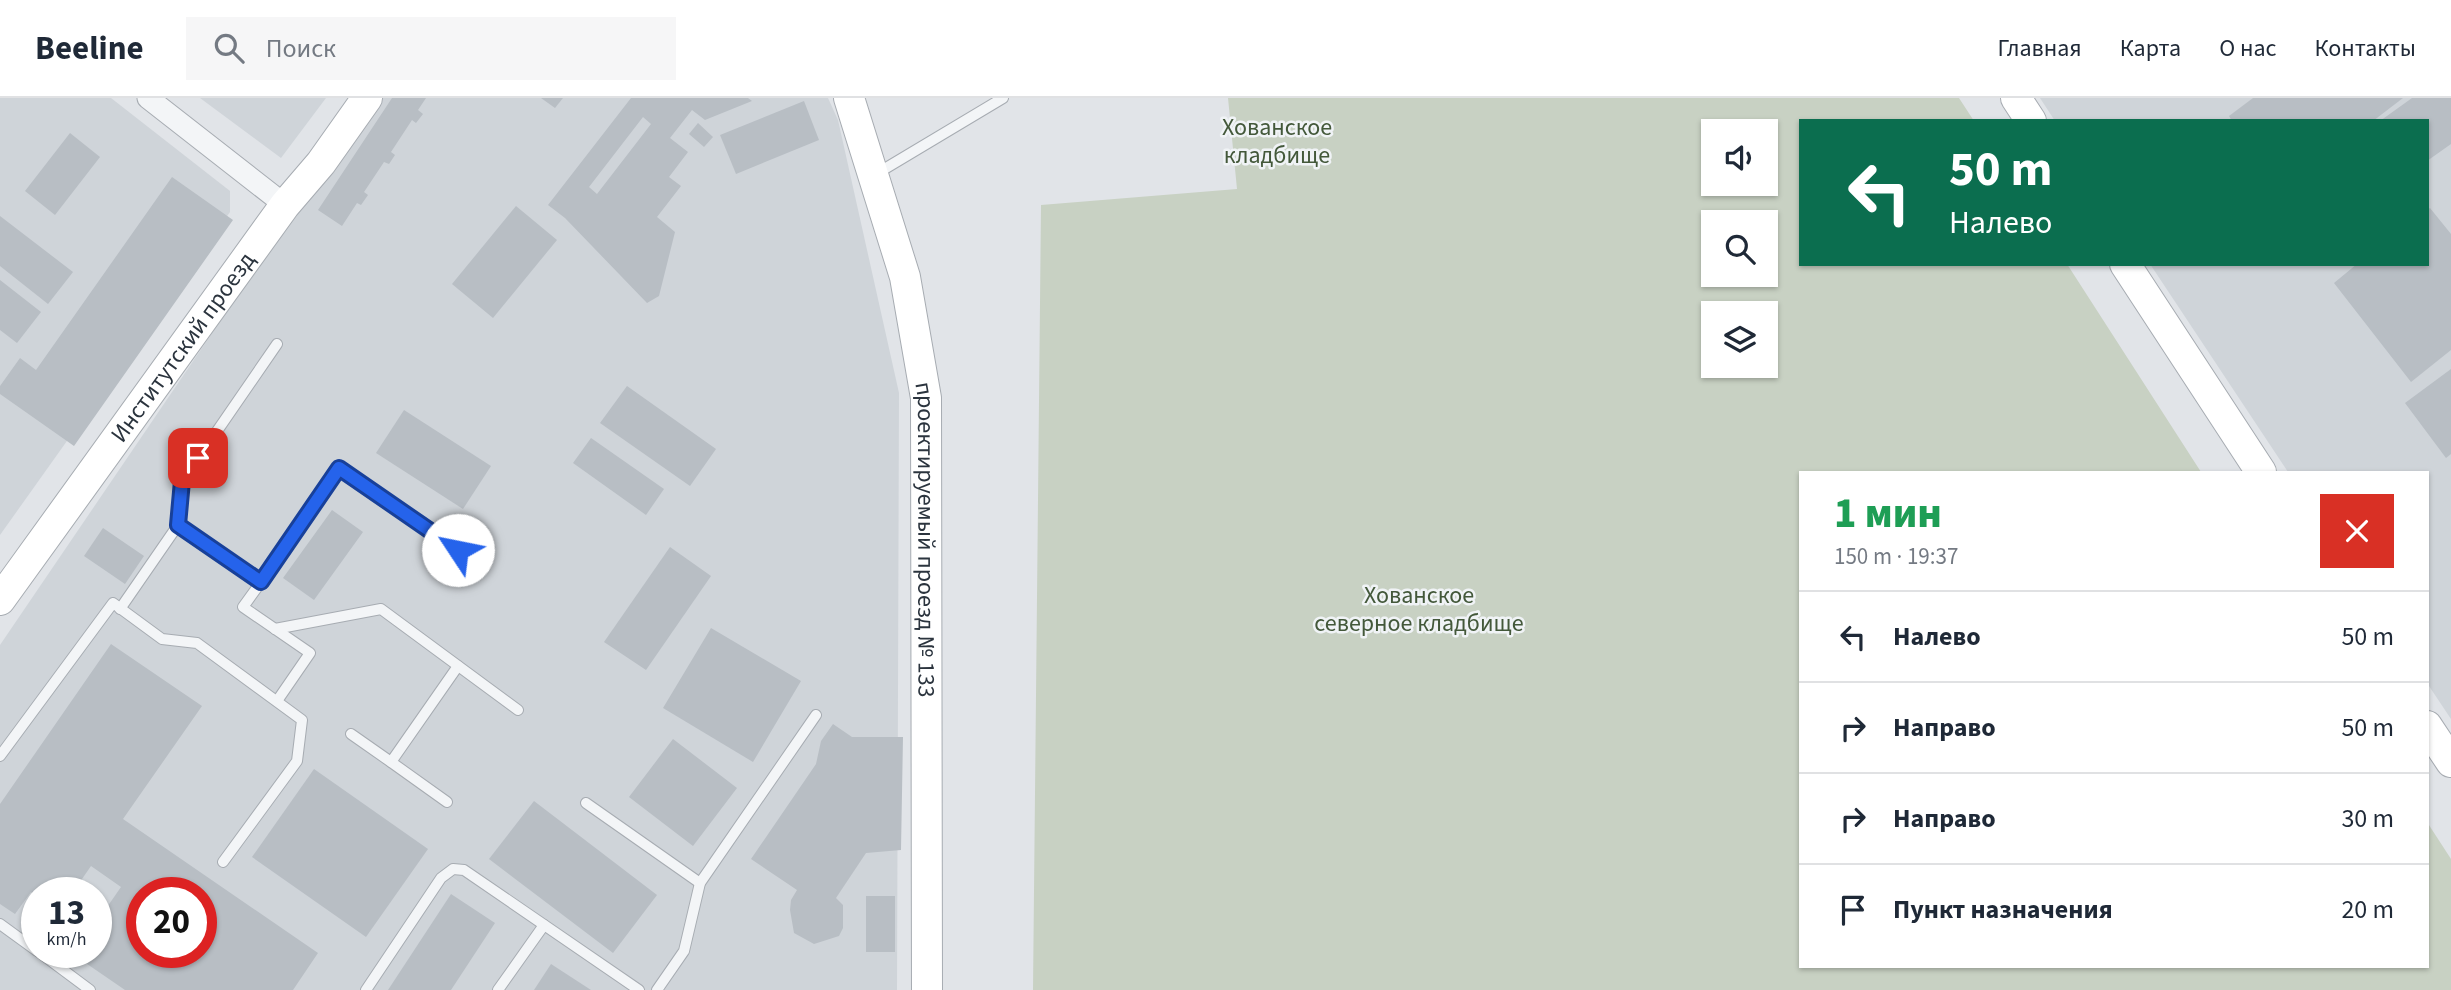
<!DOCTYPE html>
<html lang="ru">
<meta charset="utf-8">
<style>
body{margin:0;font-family:"Source Sans 3",sans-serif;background:#f6f6f7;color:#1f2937;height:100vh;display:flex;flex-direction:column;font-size:26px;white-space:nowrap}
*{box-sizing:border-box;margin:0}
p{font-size:23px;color:#747a83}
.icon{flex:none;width:38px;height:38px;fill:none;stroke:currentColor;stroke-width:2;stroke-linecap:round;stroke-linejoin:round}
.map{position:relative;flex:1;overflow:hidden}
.sheet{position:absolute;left:1799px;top:373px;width:630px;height:497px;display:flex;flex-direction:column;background:#fff;border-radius:0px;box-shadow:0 2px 5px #0004}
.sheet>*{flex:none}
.hud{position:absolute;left:1799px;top:21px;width:630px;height:147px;border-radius:0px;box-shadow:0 2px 5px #0004;background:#0b6e4f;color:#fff;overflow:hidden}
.controls{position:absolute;left:1701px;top:21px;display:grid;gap:14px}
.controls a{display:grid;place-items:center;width:77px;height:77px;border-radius:0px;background:#fff;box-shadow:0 2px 5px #0004;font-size:35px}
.speed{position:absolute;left:21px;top:779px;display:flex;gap:14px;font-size:35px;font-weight:700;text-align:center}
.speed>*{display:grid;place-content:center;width:91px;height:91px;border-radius:50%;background:#fff;box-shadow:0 2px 5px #0004;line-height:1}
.speed small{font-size:18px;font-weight:400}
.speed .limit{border:10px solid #d22;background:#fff;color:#111}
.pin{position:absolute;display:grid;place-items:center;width:60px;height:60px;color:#fff;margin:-30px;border-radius:14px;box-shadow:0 4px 10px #0006}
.me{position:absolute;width:77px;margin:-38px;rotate:304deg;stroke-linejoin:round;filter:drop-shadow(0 0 5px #0008)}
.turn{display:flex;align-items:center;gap:24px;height:147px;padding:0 35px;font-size:32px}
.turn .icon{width:91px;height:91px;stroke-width:2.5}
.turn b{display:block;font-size:49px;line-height:60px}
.round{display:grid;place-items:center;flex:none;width:74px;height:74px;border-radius:0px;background:#f6f6f7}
.overview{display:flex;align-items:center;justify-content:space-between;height:119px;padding:0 35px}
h1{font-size:42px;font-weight:800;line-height:52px;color:#1e9e55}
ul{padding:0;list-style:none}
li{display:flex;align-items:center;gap:21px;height:91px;padding:0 35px;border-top:2px solid #e0e1e3}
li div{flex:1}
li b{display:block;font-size:26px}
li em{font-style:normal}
header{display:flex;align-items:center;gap:42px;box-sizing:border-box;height:98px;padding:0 35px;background:#fff;border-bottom:2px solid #e0e1e3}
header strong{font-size:33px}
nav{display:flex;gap:38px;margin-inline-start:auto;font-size:24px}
.search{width:490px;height:63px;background:#f6f6f7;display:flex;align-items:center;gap:18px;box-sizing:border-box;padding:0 24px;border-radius:0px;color:#747a83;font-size:26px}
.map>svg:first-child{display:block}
</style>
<header>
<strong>Beeline</strong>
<div class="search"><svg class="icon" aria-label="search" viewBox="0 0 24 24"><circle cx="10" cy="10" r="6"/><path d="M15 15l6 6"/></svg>Поиск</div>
<nav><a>Главная</a><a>Карта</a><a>О нас</a><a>Контакты</a></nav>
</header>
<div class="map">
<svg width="2451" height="892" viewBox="0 0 2451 892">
<rect width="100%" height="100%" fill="#e1e4e8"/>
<!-- built -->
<g fill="#cfd4d9" fill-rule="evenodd">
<polygon points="0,0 111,0 230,93 230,114 0,437"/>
<polygon points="200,0 326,0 281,60"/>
<path d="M372,0h456l10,22 61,273 -2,597h-897v-345zM37,794h59v60h-59zM142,794h59v60h-59z"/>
<polygon points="2040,0 2451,0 2451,621 2427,585 2427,374 2288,374 2150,166 2427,166 2427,23 2055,23"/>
</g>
<!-- green -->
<path fill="#c8d1c3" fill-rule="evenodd" d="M1228,0h731l15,23h-173v143h266l134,208h-400v494h626v-144l24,37v131h-1418l8,-785 196,-16zM1713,33h53v53h-53zM1713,124h53v53h-53zM1713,215h53v53h-53z"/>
<!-- building -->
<g fill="#b8bec4" fill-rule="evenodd">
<polygon points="392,0 426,0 418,12 423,16 416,25 412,22 391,54 395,57 389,66 384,64 364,94 368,97 361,107 357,105 342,128 318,112"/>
<polygon points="541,0 563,0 555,10"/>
<path d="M631,0h117l4,3 -47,19 -13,-10 -22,28 18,14 -19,25 12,9 -24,31 18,15 -16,64 -12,7 -82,-85 -17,-13zM643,19l8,7 -54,70 -8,-7z"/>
<polygon points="2253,0 2403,0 2373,23 2232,23 2229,18"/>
<polygon points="2412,0 2451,0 2451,46 2427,63 2427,23 2380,23"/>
<polygon points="804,3 819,42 736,76 720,37"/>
<polygon points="698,25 713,39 704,49 689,36"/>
<polygon points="70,35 100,59 55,117 25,93"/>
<polygon points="172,79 233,122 74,348 0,296 0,288 20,260 36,272"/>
<polygon points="516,108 557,142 493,220 452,186"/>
<polygon points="2430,110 2451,136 2451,252 2411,284 2334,185 2357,166 2427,166 2427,112"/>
<polygon points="0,118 73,174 48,206 0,168"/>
<polygon points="0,182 41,214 17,245 0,232"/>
<polygon points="2451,271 2451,356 2446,360 2405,305"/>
<polygon points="627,288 716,351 690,388 600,325"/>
<polygon points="404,312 491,368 463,411 376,355"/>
<polygon points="591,340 664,391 646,417 573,365"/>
<polygon points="332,412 363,434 314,502 283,480"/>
<polygon points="103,430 144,458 125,486 84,458"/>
<polygon points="670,449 711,478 646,572 604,544"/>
<polygon points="711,530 801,583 753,664 663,610"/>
<path d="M111,546l91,62 -79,113 195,134 -25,37h-168l-51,-35 2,-3h20v-29l25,-36 -30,-21 -18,26h-36v5l-6,-5 -16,22 -15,-10v-100zM142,794h59v60h-59z"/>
<polygon points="833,626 852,639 903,639 901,752 866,755 836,800 843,807 843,830 839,838 814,846 794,835 790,812 791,802 797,792 751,761 816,666 821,643"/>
<polygon points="673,641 737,690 693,748 629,699"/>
<polygon points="314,671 428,751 366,839 252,759"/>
<polygon points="534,703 657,797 613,855 489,761"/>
<polygon points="451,796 495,825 451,892 388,892"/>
<rect x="866" y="798" width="29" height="56"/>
<polygon points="551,866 591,892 534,892"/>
</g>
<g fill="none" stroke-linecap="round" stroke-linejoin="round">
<!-- lane casing -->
<g stroke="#a7acb2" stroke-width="12">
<g id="lane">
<polyline points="876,76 1003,0"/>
<polyline points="178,427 182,384 277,246"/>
<polyline points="261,484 339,370 458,452"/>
<polyline points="120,511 178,427 261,484 243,509 310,555 277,603"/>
<polyline points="275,531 381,511 518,612"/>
<polyline points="351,636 391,664"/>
<polyline points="0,658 113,505 162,541 197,545 302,622 297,663 223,764"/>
<polyline points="447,704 391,664 458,568"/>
<polyline points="586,705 700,785"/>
<polyline points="0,826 37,853"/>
<polyline points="39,854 90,892"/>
<polyline points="366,892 441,780 453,771 464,772 639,892"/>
<polyline points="498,892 544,827"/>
<polyline points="657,892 684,853 700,785 816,617"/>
</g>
</g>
<!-- street casing -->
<g stroke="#a7acb2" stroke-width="23">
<polyline id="street" points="148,0 285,107"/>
</g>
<!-- secondary casing -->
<g stroke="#a7acb2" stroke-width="32">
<g id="secondary">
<path id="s1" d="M849,0l56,179 21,121 1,592"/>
<polyline points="2016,0 2031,23"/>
<polyline points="2125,166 2261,374"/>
<path id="s2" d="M0,502l285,-395 36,-42 46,-65"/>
<polyline points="2427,628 2451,664"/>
</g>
</g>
<!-- lane -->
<use href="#lane" stroke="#f3f5f7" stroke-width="10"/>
<!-- street -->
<use href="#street" stroke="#f3f5f7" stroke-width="21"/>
<!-- secondary -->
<use href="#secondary" stroke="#fff" stroke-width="30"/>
</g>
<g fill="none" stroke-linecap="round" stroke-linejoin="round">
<!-- route casing -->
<g stroke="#184099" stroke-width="18">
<polyline id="route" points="198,360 182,383 178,427 261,484 339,370 458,452"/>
</g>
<!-- route -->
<use href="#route" stroke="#2563eb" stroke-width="12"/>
</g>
<g text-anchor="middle" stroke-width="5" stroke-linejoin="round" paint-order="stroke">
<!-- park labels -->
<g font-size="24" fill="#43583a" stroke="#f0f3f6">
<text x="1277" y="37">Хованское<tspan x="1277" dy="28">кладбище</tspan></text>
<text x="1419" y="505">Хованское<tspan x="1419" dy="28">северное кладбище</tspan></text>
</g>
<!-- street labels -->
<g font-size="24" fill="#2b343e" stroke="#f0f3f6">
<text dy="8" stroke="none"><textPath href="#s2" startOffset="312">Институтский проезд</textPath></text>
<text dy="8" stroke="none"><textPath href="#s1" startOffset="452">проектируемый проезд № 133</textPath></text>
</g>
</g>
</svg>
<div class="controls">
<a><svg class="icon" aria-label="sound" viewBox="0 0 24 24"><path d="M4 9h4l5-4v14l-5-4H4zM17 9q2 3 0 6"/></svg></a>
<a><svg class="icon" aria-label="search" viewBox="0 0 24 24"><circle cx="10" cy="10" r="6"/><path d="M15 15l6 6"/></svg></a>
<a><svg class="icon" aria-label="layers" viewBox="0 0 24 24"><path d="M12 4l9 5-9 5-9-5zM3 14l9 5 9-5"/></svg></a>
</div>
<div class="speed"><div>13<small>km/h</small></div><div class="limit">20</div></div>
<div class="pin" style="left:198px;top:360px;background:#d93025"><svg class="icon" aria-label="arrive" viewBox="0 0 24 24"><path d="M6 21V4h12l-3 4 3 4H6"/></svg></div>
<svg class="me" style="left:458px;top:452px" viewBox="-20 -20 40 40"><circle r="19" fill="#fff"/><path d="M0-13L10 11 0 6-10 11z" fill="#2563eb"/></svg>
<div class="hud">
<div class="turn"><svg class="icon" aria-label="left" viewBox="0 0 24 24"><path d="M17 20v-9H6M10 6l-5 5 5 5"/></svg><div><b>50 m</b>Налево</div></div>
</div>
<section class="sheet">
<div class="overview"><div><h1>1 мин</h1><p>150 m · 19:37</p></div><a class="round" style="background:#d93025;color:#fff"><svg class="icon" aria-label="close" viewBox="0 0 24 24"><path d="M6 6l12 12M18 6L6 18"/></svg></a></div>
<ul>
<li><svg class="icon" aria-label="left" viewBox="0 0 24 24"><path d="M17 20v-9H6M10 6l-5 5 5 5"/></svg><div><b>Налево</b></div><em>50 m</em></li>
<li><svg class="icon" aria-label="right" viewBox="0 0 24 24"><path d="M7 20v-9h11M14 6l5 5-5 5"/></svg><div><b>Направо</b></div><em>50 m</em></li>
<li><svg class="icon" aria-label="right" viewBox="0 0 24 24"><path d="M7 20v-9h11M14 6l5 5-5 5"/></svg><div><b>Направо</b></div><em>30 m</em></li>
<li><svg class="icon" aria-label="arrive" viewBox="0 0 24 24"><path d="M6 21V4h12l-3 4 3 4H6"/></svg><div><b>Пункт назначения</b></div><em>20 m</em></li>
</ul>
</section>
</div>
